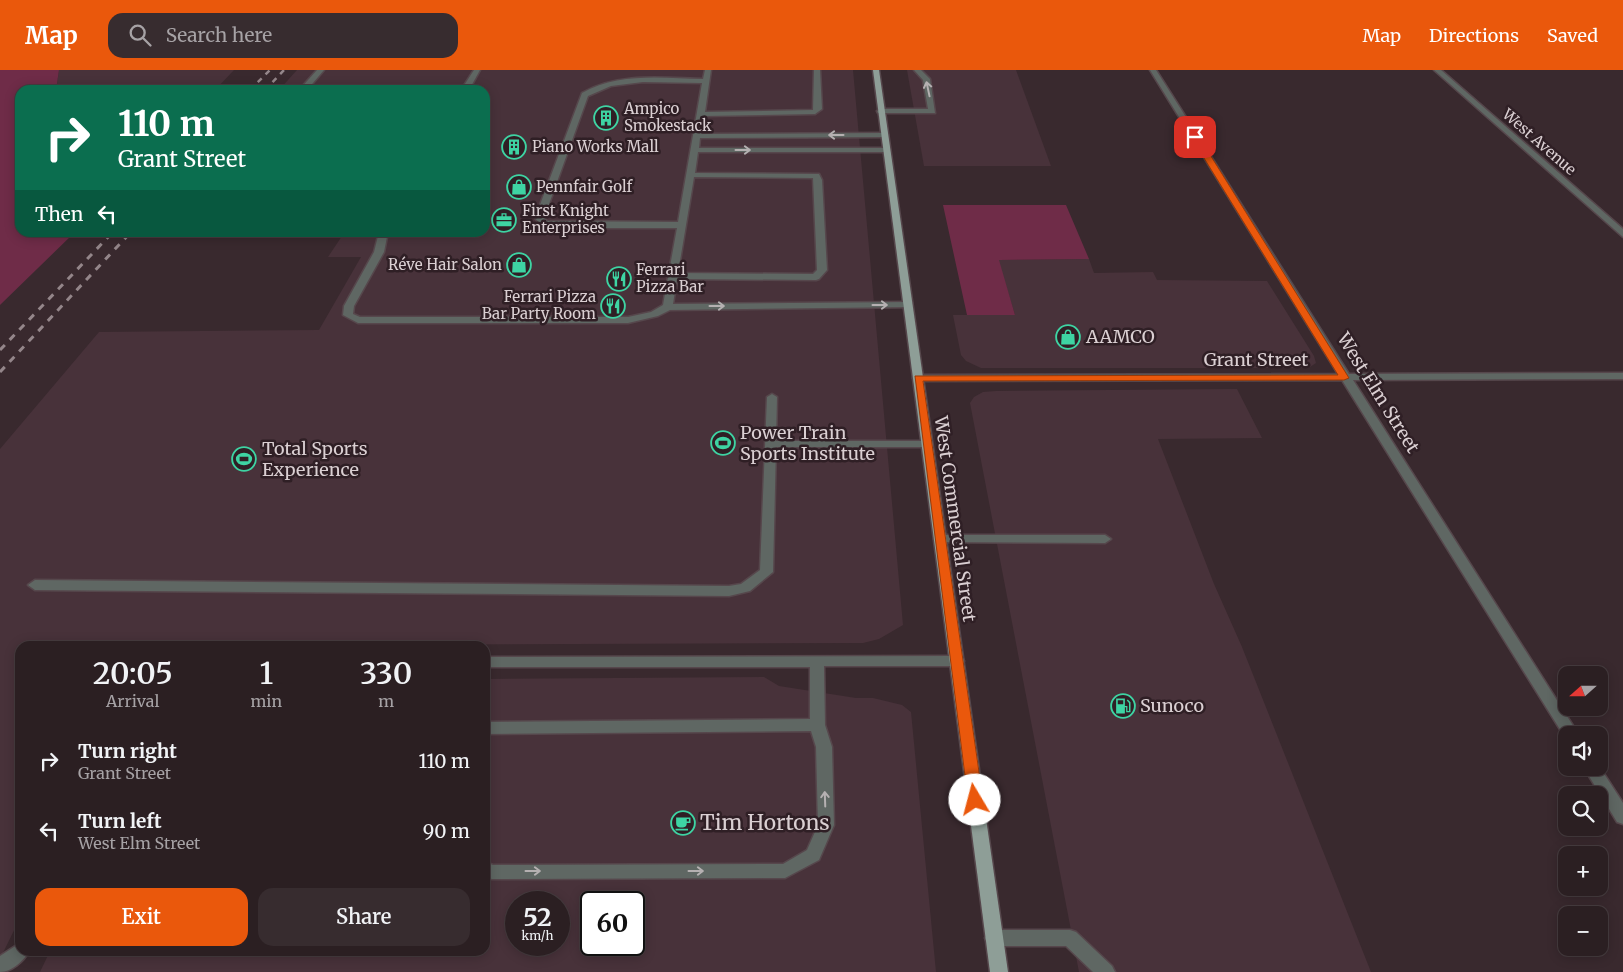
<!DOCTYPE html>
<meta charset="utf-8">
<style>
body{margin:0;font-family:Merriweather,serif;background:#372c2f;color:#f1f3f6;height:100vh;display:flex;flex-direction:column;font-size:19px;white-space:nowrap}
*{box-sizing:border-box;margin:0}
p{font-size:16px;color:#a6a2a5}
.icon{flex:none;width:28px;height:28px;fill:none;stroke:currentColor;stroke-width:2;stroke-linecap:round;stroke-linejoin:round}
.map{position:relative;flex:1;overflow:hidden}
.details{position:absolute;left:15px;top:571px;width:475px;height:315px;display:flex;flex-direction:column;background:#2b1f22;border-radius:15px;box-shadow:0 2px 12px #0003,0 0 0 1px #473d40}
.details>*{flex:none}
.hud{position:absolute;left:15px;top:15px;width:475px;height:152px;border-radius:15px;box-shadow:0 2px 12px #0003,0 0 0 1px #473d40;background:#0b6e4f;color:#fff;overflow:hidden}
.needle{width:32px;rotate:249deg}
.controls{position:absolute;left:1558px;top:596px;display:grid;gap:10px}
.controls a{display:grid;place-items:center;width:50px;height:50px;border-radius:10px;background:#2b1f22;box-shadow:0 2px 12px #0003,0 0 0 1px #473d40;font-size:25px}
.speed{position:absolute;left:505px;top:821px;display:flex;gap:10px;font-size:25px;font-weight:700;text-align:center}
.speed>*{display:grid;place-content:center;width:65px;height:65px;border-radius:50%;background:#2b1f22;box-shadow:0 2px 12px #0003,0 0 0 1px #473d40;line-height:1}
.speed small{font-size:12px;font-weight:400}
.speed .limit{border:2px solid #111;border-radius:8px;background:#fff;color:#111}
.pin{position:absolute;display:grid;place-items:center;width:42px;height:42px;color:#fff;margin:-21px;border-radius:10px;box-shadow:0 2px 8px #0006}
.me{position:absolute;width:55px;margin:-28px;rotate:352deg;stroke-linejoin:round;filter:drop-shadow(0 0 4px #0008)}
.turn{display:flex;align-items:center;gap:18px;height:105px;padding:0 20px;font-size:22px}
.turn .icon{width:65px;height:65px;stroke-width:2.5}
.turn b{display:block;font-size:35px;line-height:42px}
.then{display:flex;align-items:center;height:48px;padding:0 20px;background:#0003;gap:10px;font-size:19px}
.eta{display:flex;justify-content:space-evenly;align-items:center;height:85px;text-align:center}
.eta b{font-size:30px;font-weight:600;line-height:35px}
.primary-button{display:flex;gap:10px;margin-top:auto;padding:10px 20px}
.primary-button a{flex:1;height:58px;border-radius:15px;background:#ea580c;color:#fff;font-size:20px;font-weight:600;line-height:58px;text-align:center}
.primary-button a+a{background:#372c2f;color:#f1f3f6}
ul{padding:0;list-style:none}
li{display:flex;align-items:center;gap:15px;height:70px;padding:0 20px}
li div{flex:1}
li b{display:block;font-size:19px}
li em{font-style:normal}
header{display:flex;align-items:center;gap:30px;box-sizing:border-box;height:70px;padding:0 25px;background:#ea580c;color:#fff}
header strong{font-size:24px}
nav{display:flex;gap:28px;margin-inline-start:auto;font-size:18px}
.search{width:350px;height:45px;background:#372c2f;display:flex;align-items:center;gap:12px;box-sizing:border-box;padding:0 18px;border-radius:15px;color:#a6a2a5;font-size:19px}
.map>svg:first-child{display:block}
</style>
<header>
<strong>Map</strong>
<div class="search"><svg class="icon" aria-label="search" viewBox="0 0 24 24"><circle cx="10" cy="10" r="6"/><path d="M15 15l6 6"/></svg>Search here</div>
<nav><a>Map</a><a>Directions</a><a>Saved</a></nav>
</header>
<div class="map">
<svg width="1623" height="902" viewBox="0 0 1623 902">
<rect width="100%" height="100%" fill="#39292e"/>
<!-- built -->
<g fill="#48323a" fill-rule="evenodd">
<polygon points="59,0 234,0 215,20 56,20"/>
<polygon points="297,0 853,0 903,555 879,569 863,573 20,576 20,848 0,889 0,379 99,262 319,260 361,187 328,187 344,163 485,162 485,20 279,20"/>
<polygon points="907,0 1016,0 1051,96 924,96"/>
<polygon points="1089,189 1094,203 1153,202 1157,210 1267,211 1314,286 1316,293 1310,297 1302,298 981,298 966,291 961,285 953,245 1015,245 998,190"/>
<polygon points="1237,319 1262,368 1158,369 1214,514 1242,577 1371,902 1079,902 970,333 974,327 983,322 996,321"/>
<path d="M764,607l15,9 77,12h17l29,7 9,7 25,260h-896l10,-21h435v-272zM516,832h43v43h-43zM591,832h43v43h-43z"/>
</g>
<!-- green -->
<g fill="#6f2c48">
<polygon points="0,0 59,0 56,20 20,20 20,162 74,163 0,235"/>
<polygon points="943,135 1066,135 1089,189 999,190 1015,245 967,245"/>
</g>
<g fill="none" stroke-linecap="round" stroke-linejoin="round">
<!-- minor casing -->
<g stroke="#56474c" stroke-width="3">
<g id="minor">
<polygon points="317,0 324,0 307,20 299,20"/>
<polygon points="474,0 480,0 469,20 461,20"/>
<path d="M705,0h6l-6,42 108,-2 1,-40h6l2,39 -7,5 -111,2 -3,18 183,-1 4,2 -4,2 -184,1 -1,10h187l4,2 -4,2h-188l-3,21 124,1 3,6 5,90 -8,9 -3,1 -139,-1 -4,25 236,-2 3,1v4l-242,3 -12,6 -30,7h-270l-15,-8 1,-9 30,-54 5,-20h9l-4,20 -30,54 -1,8 7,3h268l23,-5 12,-7 14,-77h-119l-17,-3 -6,-7 47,-125c36,-21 81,-15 121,-14zM643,12l59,1 -24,139 -131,-1 -3,-3 44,-122 23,-10zM694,107l119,1 4,92 -4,4 -135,-1z"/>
<polygon points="914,0 921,0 930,9 935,43 878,43 877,41 881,39 928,39 923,10"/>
<polygon points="1150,0 1156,0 1349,304 1623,303 1623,309 1353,310 1579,665 1566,665 1566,669 1342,310 918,311 913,308 918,305 1338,304"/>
<polygon points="1434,0 1441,0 1623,159 1623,167"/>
<polygon points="772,324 777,327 776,371 926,371 932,374 926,377 776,377 773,502 750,521 729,526 35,520 28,515 35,510 729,516 741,514 760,500 767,327"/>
<polygon points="940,465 1105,465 1111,469 1105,473 936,472 934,469"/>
<polygon points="957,586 962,587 964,591 962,595 957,596 824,596 825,655 832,677 834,755 819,790 785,808 492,809 485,807 485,792 493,795 783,794 807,780 818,755 816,677 811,661 485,664 485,652 810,649 810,597 485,597 485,587"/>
<polygon points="1599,696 1623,733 1623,754 1617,752 1584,698 1599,698"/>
<polygon points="994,860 1070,860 1076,862 1112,896 1115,902 1093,902 1066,876 994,876 988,874 985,868 988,862"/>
<path d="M20,873v8h9c-5,10 -18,21 -29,21v-16z"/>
</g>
</g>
<!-- major casing -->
<g stroke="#56474c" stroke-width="3">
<polygon id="major" points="873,0 879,0 1008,902 990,902"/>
</g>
<!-- minor -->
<use href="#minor" fill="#5f6763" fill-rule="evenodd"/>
<!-- major -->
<use href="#major" fill="#8e9e97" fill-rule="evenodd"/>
<!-- rail-far1 -->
<g stroke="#94868a" stroke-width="2.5" stroke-dasharray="5.5 5.5" stroke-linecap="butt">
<polyline points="250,20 270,0"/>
<polyline points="265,20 284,0"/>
</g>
<!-- rail -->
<g stroke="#94868a" stroke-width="3" stroke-dasharray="7 7" stroke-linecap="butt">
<polyline points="0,280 113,162"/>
<polyline points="0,302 131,162"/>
</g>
</g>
<!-- one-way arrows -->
<defs><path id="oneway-shaft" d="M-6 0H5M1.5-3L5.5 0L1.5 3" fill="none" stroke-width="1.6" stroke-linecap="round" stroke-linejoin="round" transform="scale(1.25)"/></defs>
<g stroke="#b5b0b1">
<use href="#oneway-shaft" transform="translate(928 19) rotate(-102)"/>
<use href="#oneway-shaft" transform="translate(836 65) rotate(180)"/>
<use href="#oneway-shaft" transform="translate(743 80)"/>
<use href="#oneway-shaft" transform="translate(880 235)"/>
<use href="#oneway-shaft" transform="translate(717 236)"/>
<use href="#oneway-shaft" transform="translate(825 729) rotate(-92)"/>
<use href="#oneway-shaft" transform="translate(533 801)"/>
<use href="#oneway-shaft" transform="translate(696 801)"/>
</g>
<!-- route -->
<polygon fill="#ea580c" stroke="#983908" points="1195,65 1199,67 1349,308 1344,310 923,311 983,730 981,734 970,734 968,730 915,306 1338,305 1191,67"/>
<!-- icons -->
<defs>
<g id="building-ring" transform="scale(1.25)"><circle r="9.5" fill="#2f1f25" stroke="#3ed4a3" stroke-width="1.5"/><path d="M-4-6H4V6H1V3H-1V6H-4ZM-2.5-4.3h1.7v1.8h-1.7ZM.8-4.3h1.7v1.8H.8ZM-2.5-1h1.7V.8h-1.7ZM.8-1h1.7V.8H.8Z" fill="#3ed4a3"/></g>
<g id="shop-ring" transform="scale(1.25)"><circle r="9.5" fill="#2f1f25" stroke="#3ed4a3" stroke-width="1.5"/><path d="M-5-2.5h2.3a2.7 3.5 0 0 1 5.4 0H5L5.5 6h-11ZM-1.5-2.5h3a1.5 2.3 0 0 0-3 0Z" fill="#3ed4a3"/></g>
<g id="office-ring" transform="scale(1.25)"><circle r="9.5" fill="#2f1f25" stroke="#3ed4a3" stroke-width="1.5"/><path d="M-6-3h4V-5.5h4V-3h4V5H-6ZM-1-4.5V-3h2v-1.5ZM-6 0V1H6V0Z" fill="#3ed4a3"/></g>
<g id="restaurant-ring" transform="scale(1.25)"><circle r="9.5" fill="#2f1f25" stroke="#3ed4a3" stroke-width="1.5"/><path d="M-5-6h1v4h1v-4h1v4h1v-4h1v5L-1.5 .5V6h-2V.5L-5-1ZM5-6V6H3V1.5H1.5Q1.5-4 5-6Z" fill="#3ed4a3"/></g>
<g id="stadium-ring" transform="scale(1.25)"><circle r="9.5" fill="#2f1f25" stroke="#3ed4a3" stroke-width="1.5"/><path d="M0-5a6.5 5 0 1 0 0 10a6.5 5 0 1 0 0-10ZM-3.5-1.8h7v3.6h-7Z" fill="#3ed4a3"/></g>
<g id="fuel-ring" transform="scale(1.25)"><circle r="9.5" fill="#2f1f25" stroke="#3ed4a3" stroke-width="1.5"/><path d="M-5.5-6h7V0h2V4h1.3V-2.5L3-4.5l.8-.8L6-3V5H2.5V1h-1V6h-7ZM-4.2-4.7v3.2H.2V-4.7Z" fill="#3ed4a3"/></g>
<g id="cafe-ring" transform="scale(1.25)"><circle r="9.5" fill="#2f1f25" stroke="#3ed4a3" stroke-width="1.5"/><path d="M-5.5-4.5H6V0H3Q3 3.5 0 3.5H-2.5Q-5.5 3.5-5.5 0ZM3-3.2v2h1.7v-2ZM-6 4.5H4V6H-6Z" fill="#3ed4a3"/></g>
</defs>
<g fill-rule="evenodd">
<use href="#building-ring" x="606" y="48"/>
<use href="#building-ring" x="514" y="77"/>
<use href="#shop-ring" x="519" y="117"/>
<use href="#office-ring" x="504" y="150"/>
<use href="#shop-ring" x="519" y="195"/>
<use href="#restaurant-ring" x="619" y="209"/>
<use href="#restaurant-ring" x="613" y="236"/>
<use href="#shop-ring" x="1068" y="267"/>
<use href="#stadium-ring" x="723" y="373"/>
<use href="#stadium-ring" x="244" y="389"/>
<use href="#fuel-ring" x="1123" y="636"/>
<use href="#cafe-ring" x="683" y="753"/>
</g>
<g text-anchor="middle" stroke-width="5" stroke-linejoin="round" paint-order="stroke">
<!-- far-poi labels -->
<g font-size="15" fill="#dacfd2" stroke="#2f1f25" text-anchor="start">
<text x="624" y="44">Ampico<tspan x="624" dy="17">Smokestack</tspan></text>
<text x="532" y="82">Piano Works Mall</text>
<text x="536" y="122">Pennfair Golf</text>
<text x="522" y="146">First Knight<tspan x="522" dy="17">Enterprises</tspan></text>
<text x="502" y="200" text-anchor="end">Réve Hair Salon</text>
<text x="636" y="205">Ferrari<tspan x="636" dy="17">Pizza Bar</tspan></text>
<text x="596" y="232" text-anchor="end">Ferrari Pizza<tspan x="596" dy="17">Bar Party Room</tspan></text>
</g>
<!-- far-street labels -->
<g font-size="15" fill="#dacfd2" stroke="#2f1f25">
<text transform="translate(1539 72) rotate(41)" y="5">West Avenue</text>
</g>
<!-- poi labels -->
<g font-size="18" fill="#dacfd2" stroke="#2f1f25" text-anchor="start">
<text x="1086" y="273">AAMCO</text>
<text x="740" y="369">Power Train<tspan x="740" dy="21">Sports Institute</tspan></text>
<text x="262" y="385">Total Sports<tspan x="262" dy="21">Experience</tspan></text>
<text x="1140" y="642">Sunoco</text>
</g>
<!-- street labels -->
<g font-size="18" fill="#dacfd2" stroke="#2f1f25">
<text x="1256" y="296">Grant Street</text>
<text transform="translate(1378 323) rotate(58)" y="6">West Elm Street</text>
<text transform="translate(955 449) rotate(82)" y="6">West Commercial Street</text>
</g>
<!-- near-poi labels -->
<g font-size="21" fill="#dacfd2" stroke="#2f1f25" text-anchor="start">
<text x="700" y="760">Tim Hortons</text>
</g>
</g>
</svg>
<div class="controls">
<a><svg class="needle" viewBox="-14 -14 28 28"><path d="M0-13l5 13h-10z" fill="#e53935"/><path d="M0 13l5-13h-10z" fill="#a6a2a5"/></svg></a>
<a><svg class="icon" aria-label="sound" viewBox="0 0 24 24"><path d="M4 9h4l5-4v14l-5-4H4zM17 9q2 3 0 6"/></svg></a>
<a><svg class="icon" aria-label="search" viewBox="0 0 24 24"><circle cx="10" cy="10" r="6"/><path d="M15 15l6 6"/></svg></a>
<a>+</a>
<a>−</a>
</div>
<div class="speed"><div>52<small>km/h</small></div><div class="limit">60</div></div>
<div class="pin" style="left:1195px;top:67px;background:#d93025"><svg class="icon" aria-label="arrive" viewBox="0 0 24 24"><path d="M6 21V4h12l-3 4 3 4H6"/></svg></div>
<svg class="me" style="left:975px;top:730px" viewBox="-20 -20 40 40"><circle r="19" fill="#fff"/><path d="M0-13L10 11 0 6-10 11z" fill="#ea580c"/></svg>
<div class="hud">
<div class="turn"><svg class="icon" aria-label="right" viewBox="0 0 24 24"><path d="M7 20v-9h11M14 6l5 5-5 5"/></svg><div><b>110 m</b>Grant Street</div></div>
<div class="then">Then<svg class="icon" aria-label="left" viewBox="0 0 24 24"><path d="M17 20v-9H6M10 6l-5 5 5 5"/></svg></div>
</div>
<section class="details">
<div class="eta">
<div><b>20:05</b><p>Arrival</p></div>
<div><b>1</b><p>min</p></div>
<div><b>330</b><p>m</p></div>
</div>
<ul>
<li><svg class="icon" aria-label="right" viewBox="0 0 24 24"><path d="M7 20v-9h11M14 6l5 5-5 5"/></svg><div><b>Turn right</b><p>Grant Street</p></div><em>110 m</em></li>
<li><svg class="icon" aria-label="left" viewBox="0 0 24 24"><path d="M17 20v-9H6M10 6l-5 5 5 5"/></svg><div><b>Turn left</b><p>West Elm Street</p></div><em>90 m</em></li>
</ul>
<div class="primary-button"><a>Exit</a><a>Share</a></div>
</section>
</div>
